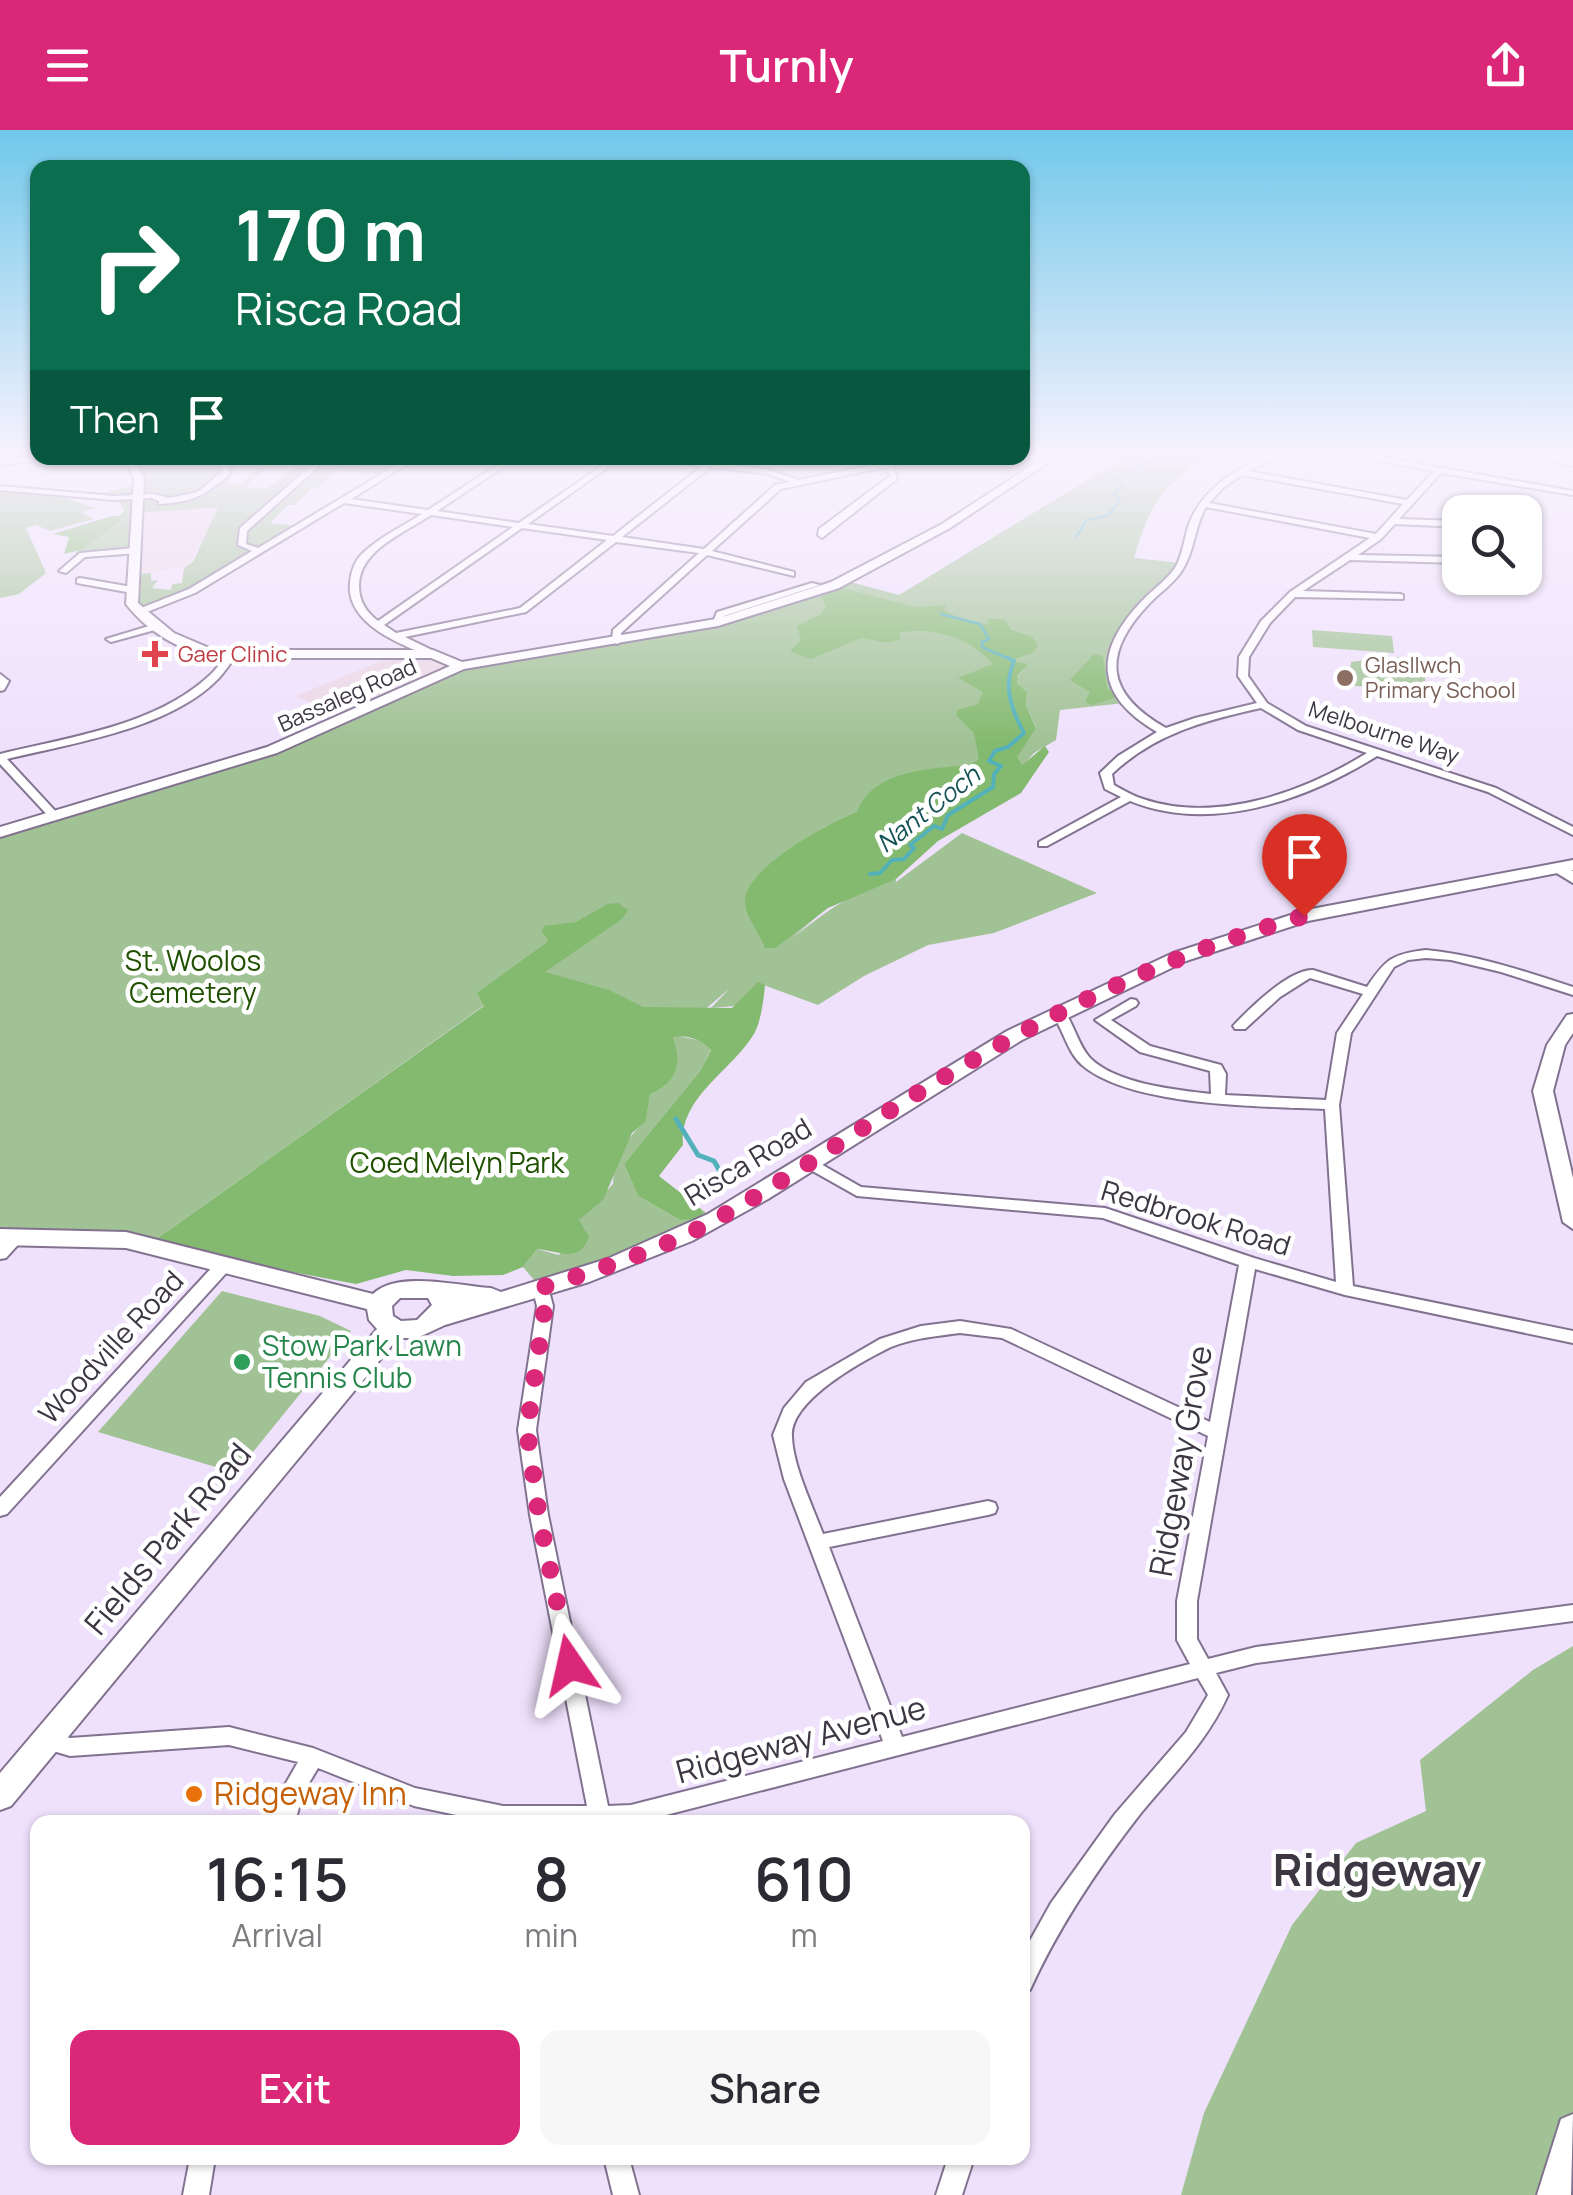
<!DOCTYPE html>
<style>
body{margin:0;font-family:Manrope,sans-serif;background:#f7f7f7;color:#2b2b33;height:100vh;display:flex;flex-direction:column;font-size:38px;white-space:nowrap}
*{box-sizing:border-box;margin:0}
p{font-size:32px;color:#7c7c81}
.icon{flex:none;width:55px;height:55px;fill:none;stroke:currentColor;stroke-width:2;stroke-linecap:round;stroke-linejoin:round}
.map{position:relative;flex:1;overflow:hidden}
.details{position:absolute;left:30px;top:1685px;width:1000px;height:350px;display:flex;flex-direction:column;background:#fff;border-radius:20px;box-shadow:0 2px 8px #0004}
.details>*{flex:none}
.banner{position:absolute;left:30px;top:30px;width:1000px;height:305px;border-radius:20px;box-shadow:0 2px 8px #0004;background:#0b6e4f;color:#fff;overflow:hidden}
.controls{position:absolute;left:1442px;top:365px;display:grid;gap:20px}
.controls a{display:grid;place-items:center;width:100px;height:100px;border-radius:20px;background:#fff;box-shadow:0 2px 8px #0004;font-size:50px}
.pin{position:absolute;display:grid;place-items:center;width:85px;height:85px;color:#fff;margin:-102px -42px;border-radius:50% 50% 50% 0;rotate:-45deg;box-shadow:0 0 10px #0007}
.pin .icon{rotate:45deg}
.me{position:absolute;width:110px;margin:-55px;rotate:349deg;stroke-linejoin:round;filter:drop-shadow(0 0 8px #0008)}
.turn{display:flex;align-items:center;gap:35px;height:210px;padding:0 40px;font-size:45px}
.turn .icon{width:130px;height:130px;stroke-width:2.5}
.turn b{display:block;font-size:70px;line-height:85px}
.then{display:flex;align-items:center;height:95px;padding:0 40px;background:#0003;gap:20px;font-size:38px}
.eta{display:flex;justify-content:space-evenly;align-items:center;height:170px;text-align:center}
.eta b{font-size:60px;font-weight:600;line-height:70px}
.cta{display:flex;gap:20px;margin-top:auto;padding:20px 40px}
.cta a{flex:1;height:115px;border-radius:20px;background:#db2777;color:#fff;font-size:40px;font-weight:600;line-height:115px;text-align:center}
.cta a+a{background:#f7f7f7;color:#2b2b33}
header{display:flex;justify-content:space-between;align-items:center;height:130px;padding:0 40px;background:#db2777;color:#fff;font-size:45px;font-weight:600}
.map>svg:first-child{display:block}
</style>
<header><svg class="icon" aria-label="menu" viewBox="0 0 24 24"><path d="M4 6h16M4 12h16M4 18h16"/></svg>Turnly<svg class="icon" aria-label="share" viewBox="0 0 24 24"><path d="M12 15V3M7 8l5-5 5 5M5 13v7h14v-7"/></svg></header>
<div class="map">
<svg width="1573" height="2065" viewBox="0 0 1573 2065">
<rect width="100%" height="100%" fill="#efe1fc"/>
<!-- commercial -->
<g fill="#ecd7e6">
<polygon points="138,377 218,377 189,436 133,445"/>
<polygon points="433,524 461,536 344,589 296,566 393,526"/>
</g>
<!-- green -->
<g fill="#a0c294">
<path d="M1130,324h86c-51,24 -67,51 -82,104l47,5c-17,19 -74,79 -73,104 1,13 11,26 17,36l-65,7 -4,30 -22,13 -12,13 -6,-9 20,-30 -10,-22 1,-13 -10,-9v-7l10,-7 -16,10 22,50 -242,210c35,-27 61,-48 105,-60v3l66,-49 135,60 -103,40 -66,12 -64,31 -46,29 -60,-22 -23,23 -24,2 18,-19 -54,46 31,7 5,7 -11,22 -76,93 14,32 42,24 23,-7 -3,-5 15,12 -175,67 -17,-20 14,-18 22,6 21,-28 -1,-7 34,-36c1,-25 15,-48 33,-64l4,-25c25,-11 32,-34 23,-58l-187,-33 -338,241 -148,-8v-405l212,-61 249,-105 256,-44 126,-42 56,15z"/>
<polygon points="130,328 242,328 227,353 242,355 255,341 260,328 274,328 246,357 267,359 307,328 324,328 319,333 355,336 369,328 413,328 386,344 336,341 318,358 312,358 294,375 288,375 270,393 300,396 192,461 139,482 133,445 151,443 151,451 158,450 152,458 171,460 172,454 182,453 184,438 193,432 218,377 138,383 135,421 75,423 121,391 119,386 124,381 120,372 92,365 138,355"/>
<polygon points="19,360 63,364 62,367 96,378 81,382 94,389 50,401 36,395 26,398 46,443 19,464 0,468 0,361"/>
<polygon points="1312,500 1392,506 1394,523 1313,517"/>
<polygon points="1388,527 1403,527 1426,540 1424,564 1349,555 1351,532"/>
<polygon points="222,1161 320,1186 351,1201 236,1343 98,1302"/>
<polygon points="1573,1516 1573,2065 1181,2065 1204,1983 1292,1795 1356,1713 1426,1681 1420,1630 1533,1540"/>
</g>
<!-- forest -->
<g fill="#84ba6f">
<polygon points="112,386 119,386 121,391 81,420 64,424 69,407 53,404"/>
<path d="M839,457l76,20 32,-2 -3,5c13,8 28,14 44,14l-1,-5h18l6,11 22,7 5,9 -4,6 -25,9 19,3 -11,12v7l10,9 -1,13 10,23 -19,29 5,8 23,-19 4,6 -28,41 -83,48 -42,38 -68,29 -53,40h-10c-5,-15 -18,-28 -20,-44 -4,-35 85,-81 112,-92 17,-43 73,-43 113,-47l9,-6 -5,-26 -18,-18 2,-5 20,-6 5,-12 -25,-14 35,-14c-23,-26 -60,-38 -94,-31l2,6 -12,4 -28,-5 -50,21 -21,-8 11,-11 -4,-14 24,-12 5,-7 -5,-10z"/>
<polygon points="1094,524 1103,526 1107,558 1117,567 1092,575 1085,572 1090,562 1070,550"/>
<path d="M618,773l10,7 -6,9 -77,53 64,18 34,17 89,1 26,-26 7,3c-1,13 -4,35 -10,47 -21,38 -76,64 -72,113l-24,31 41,32 3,5 -3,5 -20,2 -42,-24 -14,-32 76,-93 11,-21c-7,-10 -26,-16 -38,-13 10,26 3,46 -23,58l-4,26 -14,12 -29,67 -24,20 10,17c-10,27 -30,14 -52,12l-14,18 -20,8 -50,1 -47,-6 -50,14 -208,-39 336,-239 -7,-13 69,-50 2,-4 -6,-7 2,-6 32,-4 32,-18z"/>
</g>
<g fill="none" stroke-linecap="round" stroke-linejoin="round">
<!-- stream-far2 -->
<g stroke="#53b1ba" stroke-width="2.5">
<polyline points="1076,407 1087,390 1107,386 1120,371 1114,364 1121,358 1119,349 1160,324"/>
<polyline points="941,484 980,494 989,509 982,512 982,517 1014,531"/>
</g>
<!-- stream-far1 -->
<path stroke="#53b1ba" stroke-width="4" d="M870,744l10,-1 12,-13 12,-1 10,-11 -4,-3 24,-19 8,3 6,-14 45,-28 1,-13 7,-8 -12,-5 6,-10 13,-4 16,-14c-13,-24 -21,-46 -10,-72l-6,-3"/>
<!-- stream -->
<polyline stroke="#53b1ba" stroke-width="5" points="676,989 698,1025 714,1031 726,1052"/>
<!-- minor casing -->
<g stroke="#827290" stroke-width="4">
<g id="minor">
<path d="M1269,324h11l-32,17 159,29 27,-29 -90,-17h19l210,37v4l-132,-22 -42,46 61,2v6l-65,-3 -14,15 -23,16 102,2v6l-110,-3 -47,31 97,3 3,1v4l-108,-2 -25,26 -21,34 -1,19 19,27 39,23 190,62 77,39v8l-85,-43 -111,-36c-70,44 -166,78 -247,45l-83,45h-8v-4l82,-45 -16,-8 -5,-16 18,-17 39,-24c-62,-36 -64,-80 -15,-131 10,-11 24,-20 33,-33 8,-13 9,-30 14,-44 13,-35 48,-56 80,-70zM1242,345l161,29 -27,30 -167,-31 14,-15zM1206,377l164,31 -80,54 -29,29 -22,36 -1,19 19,27 -62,15 -29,10c-60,-34 -65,-73 -18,-123 11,-12 24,-20 33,-33 14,-20 13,-45 25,-65zM1261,578l37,22 69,23c-63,39 -150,71 -224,46 -10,-3 -20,-9 -29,-14l-2,-11c42,-40 94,-54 149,-66z"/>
<polygon points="38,326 84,328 88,330 84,332 40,330 0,335 0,331"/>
<path d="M218,328h8l4,16c-26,22 -36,28 -71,30v-3l-7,-3 -38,2 -114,-10v-4l114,10 39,-2 16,4 29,-6 25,-21z"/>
<path d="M320,328h8l-81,73 -1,13 12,4 150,-90h9l-66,41 77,11 80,-52h9l-80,53 82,12 94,-65h8l-93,66 85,12 89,-70 -49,-6 -4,-2 59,4 6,-4h8l-6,5 53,7 30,10 107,-22h13l-26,7 4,14 -75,59 -4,-3 1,-6 71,-53 -4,-9 -105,22 -69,62 82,21v4l-87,-21 -86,78 1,8 -5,3 -5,-3 1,-11 86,-77 -83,-11 -90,70 -121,25 31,15v4l-3,1c-32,-12 -87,-33 -83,-74 1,-11 4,-21 12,-29 16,-16 41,-28 60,-40l-78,-11 -149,90 -53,21h-6v-4l53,-21 63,-38 -14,-6 2,-17zM711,337l57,7 23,8 -16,3 -71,64 -82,-12zM431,385l82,12 -135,94c-12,-9 -19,-20 -19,-35 0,-36 45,-53 72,-71zM522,398l85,12 -87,68 -124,25 -12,-8z"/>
<polygon points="135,418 139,421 138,423 85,427 66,443 59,441 80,423"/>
<polygon points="80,448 132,457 137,460 132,463 77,453 77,449"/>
<polygon points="812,453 820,455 724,486 721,494 713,492 717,482"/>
<polygon points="159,493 164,496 162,498 111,512 106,509"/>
<path d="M229,522l8,2c-6,8 -12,18 -19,25 -49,50 -145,64 -211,80l52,56v4h-8l-51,-55v-10c69,-17 155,-28 209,-78 8,-7 13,-16 20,-24z"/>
<polygon points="0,544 9,551 4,560 0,561"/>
<path d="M1426,820c51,5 98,21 147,37v8l-72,-23 -50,-12 -25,-2 -18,2 -14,7 -43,66 -12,72 14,181 220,45v12l-228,-48 -90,-26 -58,332v38l11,20 48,-12 317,-42v16l-317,42 -40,10 12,22c-21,47 -55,79 -87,118 -43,55 -82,113 -111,177l-8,3v-38l29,-52 64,-89 71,-82 22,-37 -10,-17 -559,144h-150l-75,-16 -96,-38 -15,25 -8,29h-22l9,-32 16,-28 -69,-17 -159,11 -30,-9 -3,-6 3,-6 7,-3 23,6 159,-11 84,21 102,40 88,18h84l-57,-291 -12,-85 19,-124 -5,-19 8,-5 8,5 5,19 -17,124 12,85 60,291 23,-1 252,-64 -99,-262 -11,-44 11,-27 22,-26 74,-43 41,-13 39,-5 51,8 199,93 29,-157 -136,-47 -246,-22 -55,-31 -2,-3 2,-3h10l49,28 244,21 149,50 82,24 -11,-173c-63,-3 -194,-2 -243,-44 -15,-13 -19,-37 -31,-53l2,-3h10c11,15 15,36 27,49 26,26 86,32 121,36l-1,-23 -70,-19 -45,-32 36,-21 5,1 2,3 -2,3 -25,14 39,26 71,19 5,9 -1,21 101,5 11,-67 26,-39 -53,-16 -30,19 -35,32h-10l-2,-3c16,-17 56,-57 80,-56l54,17c19,-28 25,-33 59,-37zM960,1203l42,5 206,98 -31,165v39l13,24 -288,73 -73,-190 159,-32 7,-2 2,-5 -2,-5 -7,-2 -165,33c-10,-27 -30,-68 -31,-97 -3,-36 70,-76 99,-90 22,-9 46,-11 69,-14z"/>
<polygon points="17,1102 25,1107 6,1128 0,1129 0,1115 11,1103"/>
<polygon points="222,1132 230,1137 228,1141 7,1384 0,1386 0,1367 216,1133"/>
<polygon points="190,2028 215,2028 209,2065 183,2065"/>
<polygon points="604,2028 629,2028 639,2065 613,2065"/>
<polygon points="948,2028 974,2028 962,2065 936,2065"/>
</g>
</g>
<!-- tertiary casing -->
<g stroke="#827290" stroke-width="4">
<g id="tertiary">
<path d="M1049,324h12l-111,74 -111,60 -121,38 -254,43 -187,84 -277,84v-10l267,-80 183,-81 -19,-8h-217c-35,-8 -66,-26 -88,-54l8,-125 -9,-21h10l9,21 -6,124 36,30 40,17h219l29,12 254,-43 115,-37 111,-58z"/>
<polygon points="1558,734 1573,741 1573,753 1550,739"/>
<polygon points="1573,884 1573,903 1565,915 1553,961 1573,1048 1573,1099 1563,1092 1533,961 1547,915 1567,885"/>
<polygon points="1573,1984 1571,2065 1537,2065 1561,1989"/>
</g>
</g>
<!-- secondary casing -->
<g stroke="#827290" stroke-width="4">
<path id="secondary" d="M1573,730v10l-265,51 -122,40 -164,79 -254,159 -76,42 -103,41 -144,43 -28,13h-19l-387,468 -11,4v-37l377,-444 -8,-9 -2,-11 -241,-61 -126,-3v-16l126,3 247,62c24,-24 86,-8 118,-6l10,4 106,-33 101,-45 299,-183 166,-78 133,-43zM400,1168h28l4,7 -15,15 -16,1 -8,-5 -1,-10z"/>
</g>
<!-- motorway casing -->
<g stroke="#827290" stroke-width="3">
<polygon id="motorway" points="1519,324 1573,328 1573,336"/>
</g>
<!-- minor -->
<use href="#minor" fill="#fff" fill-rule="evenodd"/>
<!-- tertiary -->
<use href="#tertiary" fill="#fff" fill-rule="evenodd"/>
<!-- secondary -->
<use href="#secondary" fill="#fff" fill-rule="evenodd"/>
<!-- motorway -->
<use href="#motorway" fill="#fff" fill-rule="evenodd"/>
</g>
<!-- sky -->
<linearGradient id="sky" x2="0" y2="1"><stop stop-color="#70c8ea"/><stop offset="0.53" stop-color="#f8f2fe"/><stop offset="1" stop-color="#f8f2fe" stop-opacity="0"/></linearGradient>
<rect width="1573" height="613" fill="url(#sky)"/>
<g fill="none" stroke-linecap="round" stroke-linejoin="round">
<!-- route -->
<path stroke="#db2777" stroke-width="18" stroke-dasharray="0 32.4" d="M570,1535l-31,-149 -12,-86 18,-124 -5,-18c60,-19 121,-38 177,-69 82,-46 158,-102 239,-149 109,-65 226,-120 348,-154"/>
</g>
<!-- markers -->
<path fill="#e0444e" stroke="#fff" stroke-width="4" d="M150 509h10v10h10v10h-10v10h-10v-10h-10v-10h10z"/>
<circle fill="#8d6e63" stroke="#fff" stroke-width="4" cx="1345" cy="548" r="10"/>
<circle fill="#2e9e5b" stroke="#fff" stroke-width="4" cx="242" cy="1232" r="10"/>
<circle fill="#e8710a" stroke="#fff" stroke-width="4" cx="194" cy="1664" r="10"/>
<g text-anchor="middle" stroke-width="9" stroke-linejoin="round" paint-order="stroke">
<!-- far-health labels -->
<g font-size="22" fill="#be3a42" stroke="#fff" text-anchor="start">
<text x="178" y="532">Gaer Clinic</text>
</g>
<!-- far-education labels -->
<g font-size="22" fill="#785e54" stroke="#fff" text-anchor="start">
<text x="1365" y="543">Glasllwch<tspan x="1365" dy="25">Primary School</tspan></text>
</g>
<!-- far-street labels -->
<g font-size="22" fill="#3d3643" stroke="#fff">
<text transform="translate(347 565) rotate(-24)" y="8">Bassaleg Road</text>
<text transform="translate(1384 602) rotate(18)" y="8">Melbourne Way</text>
</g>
<!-- far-water labels -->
<g font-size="25" font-style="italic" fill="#145154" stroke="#fff">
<text transform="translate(928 679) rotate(-38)" y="9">Nant Coch</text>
</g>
<!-- park labels -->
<g font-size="28" fill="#1f5100" stroke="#fff">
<text x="193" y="841">St. Woolos<tspan x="193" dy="32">Cemetery</tspan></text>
<text x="457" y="1043">Coed Melyn Park</text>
</g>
<!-- street labels -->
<g font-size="28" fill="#3d3643" stroke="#fff">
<text transform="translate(748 1032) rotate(-31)" y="10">Risca Road</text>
<text transform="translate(1196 1088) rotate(17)" y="10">Redbrook Road</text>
<text transform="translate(111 1217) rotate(-47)" y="10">Woodville Road</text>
</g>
<!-- leisure labels -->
<g font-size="28" fill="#27864d" stroke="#fff" text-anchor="start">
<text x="262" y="1226">Stow Park Lawn<tspan x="262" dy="32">Tennis Club</tspan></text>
</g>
<!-- near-street labels -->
<g font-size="32" fill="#3d3643" stroke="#fff">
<text transform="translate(1181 1331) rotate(-80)" y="11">Ridgeway Grove</text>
<text transform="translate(168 1409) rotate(-50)" y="11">Fields Park Road</text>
<text transform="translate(801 1610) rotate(-15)" y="11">Ridgeway Avenue</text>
</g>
<!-- near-food labels -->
<g font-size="32" fill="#c56008" stroke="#fff" text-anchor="start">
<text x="214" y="1675">Ridgeway Inn</text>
</g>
<!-- near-district labels -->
<g font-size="45" font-weight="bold" fill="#3d3643" stroke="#fff">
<text x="1377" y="1756">Ridgeway</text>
</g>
</g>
</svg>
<div class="controls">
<a><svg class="icon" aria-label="search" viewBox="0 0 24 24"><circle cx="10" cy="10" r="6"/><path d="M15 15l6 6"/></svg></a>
</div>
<div class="pin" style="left:1304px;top:786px;background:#d93025"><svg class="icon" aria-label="arrive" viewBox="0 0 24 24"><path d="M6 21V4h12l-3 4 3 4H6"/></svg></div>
<svg class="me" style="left:570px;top:1535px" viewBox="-20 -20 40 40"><path d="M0-17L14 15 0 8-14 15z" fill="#db2777" stroke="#fff" stroke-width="4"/></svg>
<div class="banner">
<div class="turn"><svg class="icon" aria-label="right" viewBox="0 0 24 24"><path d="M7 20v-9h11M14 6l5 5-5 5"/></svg><div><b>170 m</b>Risca Road</div></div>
<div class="then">Then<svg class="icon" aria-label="arrive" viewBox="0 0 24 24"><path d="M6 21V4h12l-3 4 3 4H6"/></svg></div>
</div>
<section class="details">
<div class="eta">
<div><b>16:15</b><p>Arrival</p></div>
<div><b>8</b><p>min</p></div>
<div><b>610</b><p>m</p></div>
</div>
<div class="cta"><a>Exit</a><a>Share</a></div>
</section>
</div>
